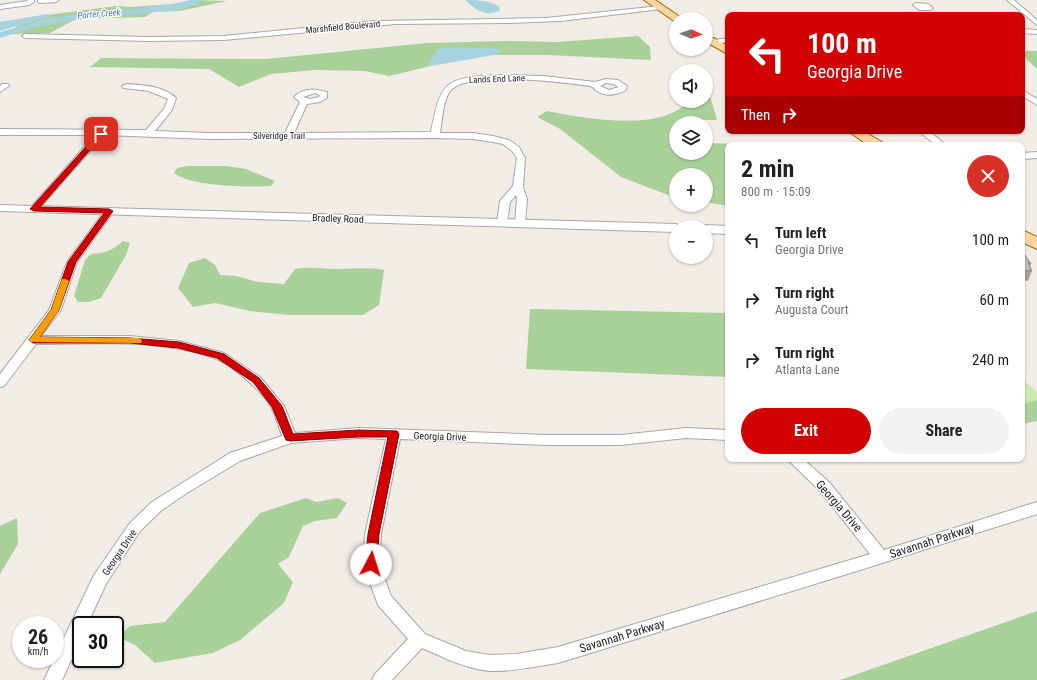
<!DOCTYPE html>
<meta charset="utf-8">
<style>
body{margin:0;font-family:"Roboto Condensed",sans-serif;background:#f2f2f2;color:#222;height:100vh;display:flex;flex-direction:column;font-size:15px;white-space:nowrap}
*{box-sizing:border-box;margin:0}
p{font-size:13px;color:#767676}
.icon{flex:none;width:22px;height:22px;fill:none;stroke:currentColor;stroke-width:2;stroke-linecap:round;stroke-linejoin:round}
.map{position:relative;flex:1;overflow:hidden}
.panel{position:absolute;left:725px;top:142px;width:300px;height:320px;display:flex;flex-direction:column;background:#fff;border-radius:8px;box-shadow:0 1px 3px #0004}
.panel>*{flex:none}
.top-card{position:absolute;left:725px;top:12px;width:300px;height:122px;border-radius:8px;box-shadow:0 1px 3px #0004;background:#d00100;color:#fff;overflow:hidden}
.needle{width:26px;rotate:92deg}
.fabs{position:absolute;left:669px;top:12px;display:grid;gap:8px}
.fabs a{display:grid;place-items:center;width:44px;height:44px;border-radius:50%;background:#fff;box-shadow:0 1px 3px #0004;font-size:20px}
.speed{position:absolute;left:12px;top:616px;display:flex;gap:8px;font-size:20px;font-weight:700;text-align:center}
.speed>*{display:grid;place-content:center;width:52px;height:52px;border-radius:50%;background:#fff;box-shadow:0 1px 3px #0004;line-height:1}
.speed small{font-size:10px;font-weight:400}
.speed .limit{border:2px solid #111;border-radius:6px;background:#fff;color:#111}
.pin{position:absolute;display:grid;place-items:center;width:34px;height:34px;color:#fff;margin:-17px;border-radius:8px;box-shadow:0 2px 6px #0006}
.me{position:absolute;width:44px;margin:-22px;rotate:5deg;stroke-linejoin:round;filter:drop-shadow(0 0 3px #0008)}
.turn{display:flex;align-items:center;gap:14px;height:84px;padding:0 16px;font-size:18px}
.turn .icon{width:52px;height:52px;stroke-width:2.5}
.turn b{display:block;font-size:28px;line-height:34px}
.then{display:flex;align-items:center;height:38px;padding:0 16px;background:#0003;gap:8px;font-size:15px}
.round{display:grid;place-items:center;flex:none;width:42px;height:42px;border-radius:21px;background:#f2f2f2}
.overview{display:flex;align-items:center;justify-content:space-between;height:68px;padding:0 16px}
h1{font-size:24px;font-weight:700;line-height:30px}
.cta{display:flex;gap:8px;margin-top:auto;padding:8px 16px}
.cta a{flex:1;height:46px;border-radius:24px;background:#d00100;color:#fff;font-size:16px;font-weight:700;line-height:46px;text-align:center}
.cta a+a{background:#f2f2f2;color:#222}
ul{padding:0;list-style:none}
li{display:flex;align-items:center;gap:12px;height:60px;padding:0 16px}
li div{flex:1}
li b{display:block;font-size:15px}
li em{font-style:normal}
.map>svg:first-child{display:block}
</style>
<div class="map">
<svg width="1037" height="680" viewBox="0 0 1037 680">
<rect width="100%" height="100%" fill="#f1ede6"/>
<!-- grass -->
<polygon fill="#caebac" points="1022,379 1037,392 1037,400 1022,404"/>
<!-- forest -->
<g fill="#aad09a">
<polygon points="192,0 227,1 180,11 153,12 145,17 76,19 50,33 10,34 24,18 116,6 131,7 186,3"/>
<path d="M638,36l12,11 1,13 -104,-5h-53l6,-4c-18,-10 -52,7 -71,14l2,1 -42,10 -24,-5 -50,-1 -44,4 -32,13 -30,-18 -119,-2 11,-9 165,1 161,-16 78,-2 53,1z"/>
<polygon points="1022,51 1037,51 1037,69 1022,55"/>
<path d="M706,89h2l9,31h-39v3h-2v30h30v-10l62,2h-40v61l-22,-4v-27h-30v23l-55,-21 -61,-48 -23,-12 10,-6c36,7 116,22 141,-10h18z"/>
<path d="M188,166h38l20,3 29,12 -4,5c-23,1 -79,1 -97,-13l3,-5z"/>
<path d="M123,241l7,2 -4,12 -25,43 -12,4h-11l-4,-6 11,-36 6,-6c14,-1 21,-3 32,-13z"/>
<path d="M205,258l10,7 5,10 16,1 22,6 26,2 11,-15c15,-3 30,0 45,0 16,0 28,-2 44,1l-5,35 -16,10h-75l-38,-4 -35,-8 -22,4 -15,-19 11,-25z"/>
<polygon points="530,309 728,313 728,377 526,369"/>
<polygon points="1037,400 1037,421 1022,424 1022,404"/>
<polygon points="306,498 317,502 338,498 347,503 337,518 315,521 303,526 289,557 278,564 293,582 284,603 240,640 213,653 155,663 135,645 118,637 130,626 165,622 260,513"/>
<polygon points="17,518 18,544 0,574 0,526"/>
<polygon points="1037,611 1037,680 840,680"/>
</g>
<!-- water -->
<g fill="#a6d2df">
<path d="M465,0c12,0 27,0 35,8l-1,3c-15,6 -23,-1 -34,-11z"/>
<polygon points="48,14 51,16 0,31 0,22"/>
<polygon points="442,48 494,48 499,49 501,51 494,55 431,66 428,65 436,51"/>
</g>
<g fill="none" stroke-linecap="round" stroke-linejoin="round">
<!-- river -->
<polygon fill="#a6d2df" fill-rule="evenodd" points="191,0 203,0 195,5 176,10 67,21 35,27 0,38 0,32 50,18 168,5"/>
<!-- minor casing -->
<g stroke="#a7a7a7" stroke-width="2">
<g id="minor">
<polygon points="28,0 34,0 34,2 29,5 0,9 0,5 27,1"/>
<polygon points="38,0 59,0 56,2 40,3 38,2"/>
<polygon points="1007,0 1014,0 1037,20 1037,25"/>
<polygon points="916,3 928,4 933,8 930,10 919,10 913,5"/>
<polygon points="660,6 662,7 662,9 560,21 508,23 395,24 224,40 149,41 25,38 22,36 25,34 149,37 224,36 374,21 546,18"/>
<polygon points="1022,29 1037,30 1037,34 1022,33"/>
<polygon points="728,38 728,42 714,44 710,42 714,40"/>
<path d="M496,75l47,1 52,6 11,-3 12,1 9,6 -1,4c-9,5 -20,7 -29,1 -3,-2 -3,-4 -7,-5 -29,-4 -117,-15 -138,3 -9,8 -10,33 -12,44h33l20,3 16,4 10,7 6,11 -2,29 4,12 -2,24 -5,3 -5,-3 2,-24 -1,-4 -6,7 -3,21 -5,3 -5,-3 3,-22 13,-15 4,-28 -5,-7 -9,-7 -10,-2 -20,-3 -38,-1 -226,1 -105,-4 -67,76 -3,1 -5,-3 2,-2 64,-72h-95v-6l146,1 18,-21 4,-10 -19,-8 -26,-3 -1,-2 4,-2c16,1 38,2 50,14l-4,12 -17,21 54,2h76l15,-31 -6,-5c9,-9 21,-9 33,-5v6l-7,4 -13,2 -13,29 137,-1c10,-50 12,-54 65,-57zM606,83l7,1 6,3 -10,3 -9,-4zM315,93l5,2 -1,2 -9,2 -7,-2z"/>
<polygon points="2,84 8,84 9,86 0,92 0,86"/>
<polygon points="1022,90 1037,99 1037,105 1022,96"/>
<polygon points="921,131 929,131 946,145 936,145 922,134"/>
<polygon points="1037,152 1037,158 1022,159 1022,153"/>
<path d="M109,208l5,3 -37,51 -16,48 -20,26h89l49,5 45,12 36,24 24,29 11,27 64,-5 188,7h74l65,-7 42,2v10l-42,-2 -65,7h-74l-147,-6 -19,95 -2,30 12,32 34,38 41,17 23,4 27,-1 42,-7 312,-93 -51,-64 -32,-31h16l26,23 55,68 153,-48v12l-180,57 -299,92c-22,3 -45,9 -68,8 -24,-2 -47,-14 -68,-23l-30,32h-20l3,-6 33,-35 -30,-34 -15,-41 2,-30 21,-95 -27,-1 -68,5 -51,18 -53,32 -25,17 -22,21 -34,53 -19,41h-6v14l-19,41h-18l50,-105 36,-52 22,-21 78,-49 52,-17c-3,-9 -6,-20 -11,-29 -9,-16 -40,-43 -57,-49 -56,-20 -119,-14 -178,-14l-32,42 -4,1v-13l49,-64 18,-48 39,-53z"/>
</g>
</g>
<!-- tertiary casing -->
<g stroke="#a7a7a7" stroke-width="2">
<g id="tertiary">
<polygon points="0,205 676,224 681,227 676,227 676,232 0,211"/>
<polygon points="706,225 728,226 728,234 706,233 706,227 701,227"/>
</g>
</g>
<!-- primary casing -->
<g stroke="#9c6900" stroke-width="2">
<g id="primary">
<polygon points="644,0 655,0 683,19 676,19 676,22 674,21"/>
<polygon points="706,34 728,46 728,54 706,42"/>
<polygon points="848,131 863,131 882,142 884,145 868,145"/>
<polygon points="1022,230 1037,237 1037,249 1022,242"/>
</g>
</g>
<!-- minor -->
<use href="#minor" fill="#fff" fill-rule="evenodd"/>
<!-- tertiary -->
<use href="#tertiary" fill="#fff" fill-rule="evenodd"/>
<!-- primary -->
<use href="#primary" fill="#fdd59e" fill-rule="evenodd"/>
</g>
<!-- wall -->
<polygon fill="#a9a39c" points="1022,252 1031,264 1030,266 1032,271 1028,281 1022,280"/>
<!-- building -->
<polygon fill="#c5bdb5" stroke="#8a847f" points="1022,252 1023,252 1031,264 1028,263 1032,271 1022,270"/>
<!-- route -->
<polygon fill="#d00100" stroke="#870100" points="99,132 104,134 40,207 109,209 113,211 76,262 59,310 40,337 130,338 179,342 224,354 259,378 282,406 293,434 358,430 397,431 399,434 379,534 377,564 375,567 371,568 367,567 365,564 368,534 388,437 358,437 290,441 286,440 272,407 253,382 217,358 178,348 130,343 33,343 29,340 51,310 68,262 104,213 34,211 30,209"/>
<!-- slow -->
<polygon fill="#f59e0b" points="62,279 65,279 69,281 59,310 40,337 138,338 141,339 142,341 141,343 30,342 29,340 51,310"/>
<g text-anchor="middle" stroke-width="3" stroke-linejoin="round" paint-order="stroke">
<!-- far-water labels -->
<g font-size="9" font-style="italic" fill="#4778aa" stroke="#fff">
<text transform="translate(99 14) rotate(-5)" y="3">Porter Creek</text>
</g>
<!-- far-street labels -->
<g font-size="9" fill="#202020" stroke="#fff">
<text transform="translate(343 27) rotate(-5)" y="3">Marshfield Boulevard</text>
<text transform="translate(497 79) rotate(-2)" y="3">Lands End Lane</text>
<text x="279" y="139">Silveridge Trail</text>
</g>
<!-- street labels -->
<g font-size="10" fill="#202020" stroke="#fff">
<text transform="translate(338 218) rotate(2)" y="4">Bradley Road</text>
<text transform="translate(440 436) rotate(2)" y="4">Georgia Drive</text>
<text transform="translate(119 552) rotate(-56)" y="4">Georgia Drive</text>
</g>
<!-- near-street labels -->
<g font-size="12" fill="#202020" stroke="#fff">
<text transform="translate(839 506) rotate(49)" y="4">Georgia Drive</text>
<text transform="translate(932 541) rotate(-18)" y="4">Savannah Parkway</text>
<text transform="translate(622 636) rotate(-17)" y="4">Savannah Parkway</text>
</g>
</g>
</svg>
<div class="fabs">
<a><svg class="needle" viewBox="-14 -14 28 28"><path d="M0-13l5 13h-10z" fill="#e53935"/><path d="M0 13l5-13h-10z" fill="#767676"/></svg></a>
<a><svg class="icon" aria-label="sound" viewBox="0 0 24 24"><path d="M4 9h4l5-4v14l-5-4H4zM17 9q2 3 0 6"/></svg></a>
<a><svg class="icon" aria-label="layers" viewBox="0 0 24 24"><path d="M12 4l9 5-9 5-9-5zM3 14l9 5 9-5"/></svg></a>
<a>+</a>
<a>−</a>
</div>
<div class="speed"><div>26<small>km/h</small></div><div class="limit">30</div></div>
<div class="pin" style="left:101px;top:134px;background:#d93025"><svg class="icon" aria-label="arrive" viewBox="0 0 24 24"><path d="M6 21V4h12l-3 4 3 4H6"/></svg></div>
<svg class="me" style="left:371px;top:564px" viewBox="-20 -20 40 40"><circle r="19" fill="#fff"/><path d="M0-13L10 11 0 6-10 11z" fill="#d00100"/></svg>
<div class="top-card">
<div class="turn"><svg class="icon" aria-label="left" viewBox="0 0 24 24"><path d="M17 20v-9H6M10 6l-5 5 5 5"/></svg><div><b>100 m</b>Georgia Drive</div></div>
<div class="then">Then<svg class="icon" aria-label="right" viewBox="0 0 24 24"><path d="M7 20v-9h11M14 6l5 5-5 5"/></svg></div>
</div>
<section class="panel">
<div class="overview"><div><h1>2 min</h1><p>800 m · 15:09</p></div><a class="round" style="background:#d93025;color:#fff"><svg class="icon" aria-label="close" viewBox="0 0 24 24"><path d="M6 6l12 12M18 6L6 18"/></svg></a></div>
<ul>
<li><svg class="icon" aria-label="left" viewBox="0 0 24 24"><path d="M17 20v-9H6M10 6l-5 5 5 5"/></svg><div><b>Turn left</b><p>Georgia Drive</p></div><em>100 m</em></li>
<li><svg class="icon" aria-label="right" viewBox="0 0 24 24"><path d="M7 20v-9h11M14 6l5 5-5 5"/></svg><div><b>Turn right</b><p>Augusta Court</p></div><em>60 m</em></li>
<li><svg class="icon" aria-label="right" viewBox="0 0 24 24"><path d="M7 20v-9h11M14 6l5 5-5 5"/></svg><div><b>Turn right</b><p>Atlanta Lane</p></div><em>240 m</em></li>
</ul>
<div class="cta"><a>Exit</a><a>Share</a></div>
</section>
</div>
